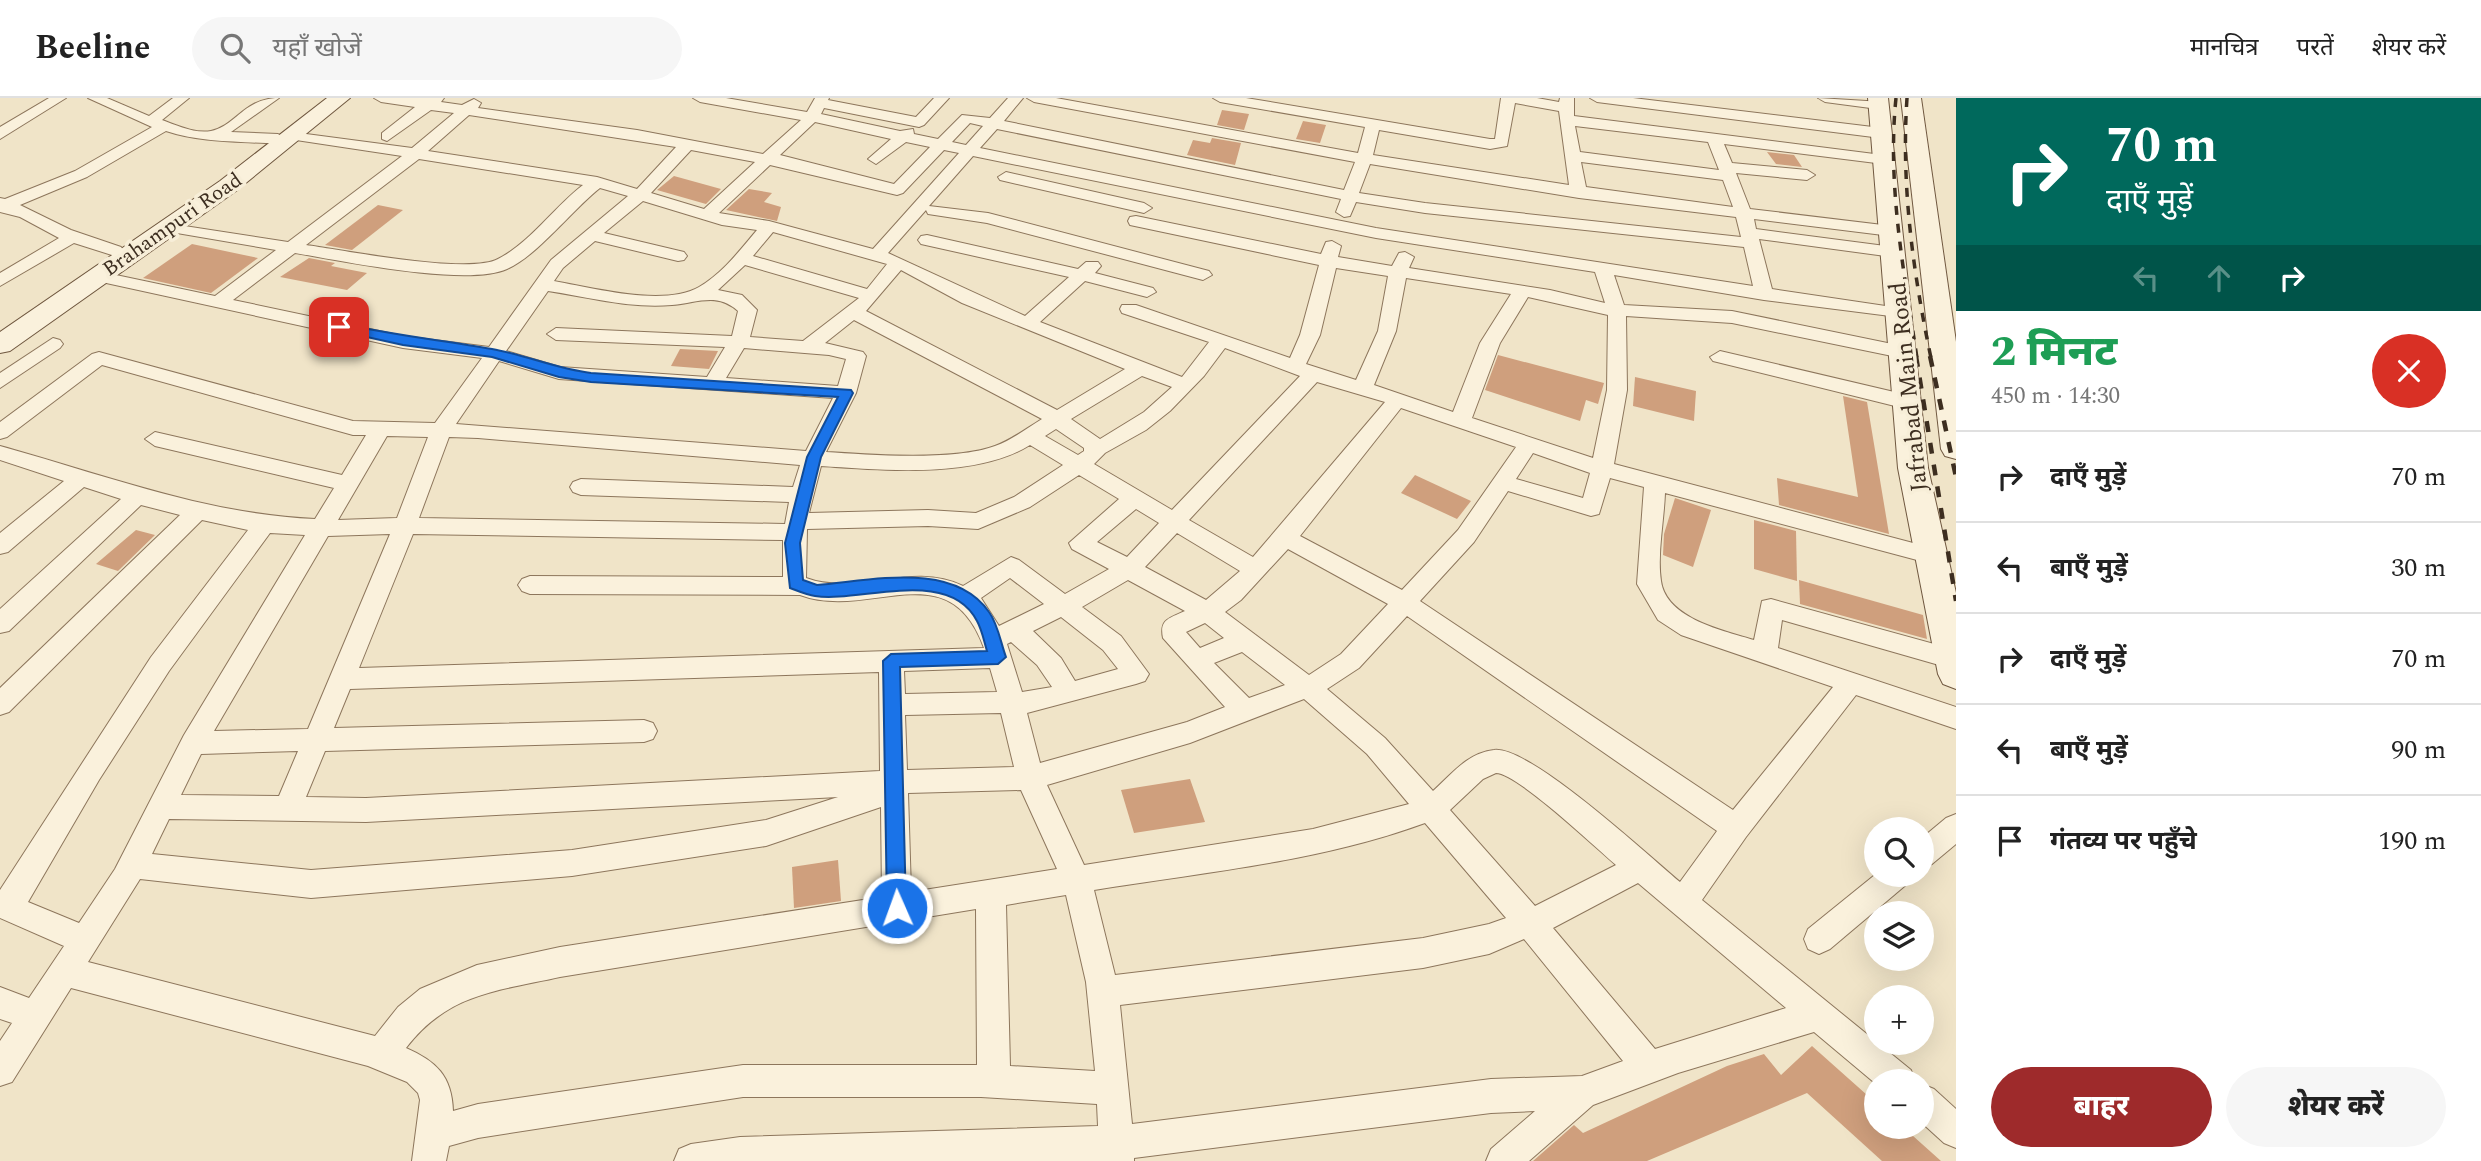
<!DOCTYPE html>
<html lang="hi">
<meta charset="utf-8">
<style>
body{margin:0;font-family:Spectral,"Noto Sans Devanagari",serif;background:#f6f6f6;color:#222;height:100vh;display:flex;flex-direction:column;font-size:26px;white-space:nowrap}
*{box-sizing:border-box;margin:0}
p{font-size:23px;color:#767676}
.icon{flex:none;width:38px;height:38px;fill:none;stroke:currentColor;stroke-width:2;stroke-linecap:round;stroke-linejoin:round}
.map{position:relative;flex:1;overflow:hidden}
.sheet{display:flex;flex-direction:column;background:#fff;width:525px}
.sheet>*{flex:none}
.top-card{background:#00695c;color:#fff;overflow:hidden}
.fabs{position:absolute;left:1864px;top:719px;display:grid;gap:14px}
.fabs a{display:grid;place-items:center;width:70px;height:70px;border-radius:50%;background:#fff;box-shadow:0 7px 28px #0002;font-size:35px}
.pin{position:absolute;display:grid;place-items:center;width:60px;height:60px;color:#fff;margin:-30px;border-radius:14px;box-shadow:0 4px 10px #0006}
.me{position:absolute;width:77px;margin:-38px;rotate:358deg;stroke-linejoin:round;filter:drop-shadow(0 0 5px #0008)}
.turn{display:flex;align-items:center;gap:24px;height:147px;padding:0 35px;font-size:32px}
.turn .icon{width:91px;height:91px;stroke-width:2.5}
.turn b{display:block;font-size:49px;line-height:60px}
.lanes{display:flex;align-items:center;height:66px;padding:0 35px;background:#0003;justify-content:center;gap:35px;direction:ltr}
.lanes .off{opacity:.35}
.round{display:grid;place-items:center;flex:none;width:74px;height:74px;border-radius:37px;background:#f6f6f6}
.headline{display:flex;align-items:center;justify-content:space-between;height:119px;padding:0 35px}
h1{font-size:42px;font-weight:800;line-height:52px;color:#1e9e55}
.action{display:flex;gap:14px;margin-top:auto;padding:14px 35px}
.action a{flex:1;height:80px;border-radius:42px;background:#9e2a2b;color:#fff;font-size:28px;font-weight:800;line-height:80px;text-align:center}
.action a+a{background:#f6f6f6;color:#222}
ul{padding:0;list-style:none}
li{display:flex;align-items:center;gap:21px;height:91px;padding:0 35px;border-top:2px solid #e0e0e0}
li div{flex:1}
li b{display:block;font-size:26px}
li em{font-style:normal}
header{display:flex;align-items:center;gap:42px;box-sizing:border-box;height:98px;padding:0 35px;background:#fff;border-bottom:2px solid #e0e0e0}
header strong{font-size:33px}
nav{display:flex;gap:38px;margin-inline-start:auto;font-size:24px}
.search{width:490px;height:63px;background:#f6f6f6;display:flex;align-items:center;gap:18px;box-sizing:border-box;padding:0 24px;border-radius:38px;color:#767676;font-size:26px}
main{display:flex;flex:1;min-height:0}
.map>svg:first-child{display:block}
</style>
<header>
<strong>Beeline</strong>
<div class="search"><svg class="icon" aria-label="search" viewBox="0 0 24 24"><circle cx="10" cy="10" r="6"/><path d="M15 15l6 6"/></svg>यहाँ खोजें</div>
<nav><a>मानचित्र</a><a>परतें</a><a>शेयर करें</a></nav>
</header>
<main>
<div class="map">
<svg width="1956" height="1063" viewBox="0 0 1956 1063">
<rect width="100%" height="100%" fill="#f0e4c8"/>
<!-- building -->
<g fill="#cf9f7d">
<polygon points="1222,12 1249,16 1244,32 1217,27"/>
<polygon points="1303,23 1326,27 1320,45 1296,41"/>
<polygon points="1212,40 1241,45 1235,67 1187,57 1193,42 1210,45"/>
<polygon points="1767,54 1794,57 1802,69 1776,66"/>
<polygon points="674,78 721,91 706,106 657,92"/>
<polygon points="749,91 772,95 764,104 781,109 777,123 726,112"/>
<polygon points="378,107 403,112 352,152 325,147"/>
<polygon points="192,146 258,160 211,195 143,180"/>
<polygon points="309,160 335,165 331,168 367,175 347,192 280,179"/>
<polygon points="680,251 718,253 709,271 671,268"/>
<polygon points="1498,257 1604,285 1598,306 1586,302 1580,323 1485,292"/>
<polygon points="1635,279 1696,293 1694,323 1633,308"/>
<polygon points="1843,298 1867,304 1889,436 1779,407 1777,380 1858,399"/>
<polygon points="1415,377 1471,403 1457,421 1401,395"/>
<polygon points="1675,400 1711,412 1693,469 1663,457 1664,436"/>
<polygon points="1754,422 1796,433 1797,483 1754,471"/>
<polygon points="136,432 155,437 118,473 96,466"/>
<polygon points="1799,482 1923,517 1927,541 1800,506"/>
<polygon points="1190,681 1205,724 1134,735 1121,692"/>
<polygon points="838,762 841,803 794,810 792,769"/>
<polygon points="1812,948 1876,1005 1876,1029 1903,1029 1941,1063 1882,1063 1807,995 1647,1063 1533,1063 1574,1027 1583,1035 1727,968 1764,956 1781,977"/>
</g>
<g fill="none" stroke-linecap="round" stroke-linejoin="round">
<!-- street casing -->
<g stroke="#8d765c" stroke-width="2">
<g id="street">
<polygon points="49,0 66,0 0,41 0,29"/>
<path d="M88,0h19l42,18 24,-18h16l-27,22c14,5 33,14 49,11 25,-5 33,-33 68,-33l-48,34 47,2 8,5 -8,5c-37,-3 -76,-1 -112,-13l-79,46 -67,28 51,25 50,17 3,4 -9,5 -41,-13 -74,43v-13l59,-35 -39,-21 -20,-5v-14l5,1 70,-28 77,-44z"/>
<path d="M374,0h70l-3,4 21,3 12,-6 7,4 -3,5 159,22 126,24 38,-34 -101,-18 -7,-4h33l81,14 8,-14h14l-1,2 88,17 18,-19h15l-25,27 -5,2 -95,-19 -3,6 79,17 13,-2 1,5 24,5 24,-24 28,3 18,-20h15l-19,23 340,69 11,-28 -321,-60 -7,-4h29l302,55 7,-26 -145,-25 -7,-4h33l244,41h5l6,-41h36l22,4 1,-4h14v18l316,40 2,3 -8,5 -160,-20 8,19 75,7 8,5 -8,5 -71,-7 14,36 141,17 9,5 -9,5 -137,-17 2,10 137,18 9,5 -9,5 -134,-18 13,50 127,19 7,2 2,4 -2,4 -142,-18 -150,-25 10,30 108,6 170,35 7,2 3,4 -3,4 -7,2 -170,-35 -106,-7 1,74 -13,74 318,84 8,2 4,6 -4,6 -8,2 -267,-71c-1,28 -8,61 -4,88 5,38 64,50 93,59l8,-39 9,-2 185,51v18l-3,1 -171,-49 -4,28 178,59v22l-100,-34 -110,142 -44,63 209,170 4,12h-39v2l-62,-52 -136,41 -85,32 -64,56h-43l5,-12 44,-38 -44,2 -357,45v3h-460l5,-12 12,-5 49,-7 358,-11 -1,-22 -116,-7h-238l-265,41 -29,8 -3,15h-34l8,-61 -2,-7 -11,-11 -39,-16 -297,-78 -59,94 -12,4v-45l12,-18 -12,-4v-32l29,11 35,-52 -64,-28v-28l151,-233 97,-127 -46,-10 -193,192 -9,3v-27l180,-173 -39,-10 -132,126 -9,2v-24l121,-110 -37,-12 -76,65 -8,2v-21l64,-52 -64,-21v-14c105,29 205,68 315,73l19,-31 -179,-42 -10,-7 10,-7 187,43 24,-40h-13l-251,-70 -95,72 -7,2v-17l92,-68 7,-2 254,69 82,2 47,-65 -79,-10 -306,-67 -9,-5 9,-5 118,25 61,-46 -105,-18 -6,-1 -2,-4 2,-4 123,19 114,-86 -106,-16 -8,-5 3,-3 121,16 42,-35 -23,-3 -44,31 -5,-2v-6l33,-26 -34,-5zM1515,5l44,8 10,74 -196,-30 6,-25 111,19 17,-3zM469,17l207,32 -39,42 -40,-12 -169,-26zM815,24l76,17 -23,20 8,5 30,-22 24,5 -36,37 -114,-29zM970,25l13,3 -17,19 -14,-3zM1575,28l133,16 11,28 -139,-18zM997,31l344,70 -5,13 8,5 6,-1 6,-14 69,11 319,34 9,39 -377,-58 -396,-80zM691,52l64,12 -51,47 -53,-16zM944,52l15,3 -86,96 -104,-28 -50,-8 51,-48 127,30 6,-2zM973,58l403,82 219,34 10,31 -55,-13 -141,-22 5,-11 -9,-5 -6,1 -7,13 -54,-9 3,-11 -9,-5 -6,1 -5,12 -185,-38 -6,1 -2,4 2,4 189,40 -19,70 -10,23 -154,-53h-14l-2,4 2,4 87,29 -27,35 -142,-55 45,-41 62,16 9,-5 -3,-4 -58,-15 6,-7 -3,-4h-12l-8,7 -151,-34 -6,1 -3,4 3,4 148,33 -44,39 -137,-63 38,-43 2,4 59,9 216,57 9,-5 -3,-4 -221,-58 -59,-7zM419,61l164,26c-29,22 -52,57 -85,74 -29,16 -155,-9 -192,-14zM1581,64l142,18 10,27 -147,-20zM1370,66l209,34 157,19 5,20 -316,-34 -66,-10zM600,90l28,8 -77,64 -62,87 -86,-11 -170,-36 62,-47c47,8 172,34 212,16 30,-13 65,-59 93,-81zM643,103l79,24 35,5c-17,20 -34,43 -58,57 -35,20 -106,1 -145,-6l9,-13 32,-27 83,20 6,-1 3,-4 -3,-4 -80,-19zM773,134l114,32 -20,25 -114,-33zM745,167l114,33 -56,43 -53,-4 7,-27 -15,-15 -24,-5zM1336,170l52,8 -10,55 -22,49 -50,-16 14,-29zM901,172l61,33 163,66 -68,41 -191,-99zM1406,180l105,16 -31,49 -27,69 -79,-27 22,-54zM548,193c40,6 83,18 124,14 25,-2 45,-13 66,6l-6,25 -176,-8 -9,6 9,6 169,7 -18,30 -147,-10 -54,-16zM1528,199l80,18 -1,75 -14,68 -121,-40 28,-75zM854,222l188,99c-15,9 -30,21 -47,27 -40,15 -125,9 -169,6l30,-59 10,-37 -3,-4 -38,-9zM744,250l85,7 17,4 -8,27 -112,-8zM1225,250l75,28 -128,134 -78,-46 11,-11 41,-23 24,-19 34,-35zM499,263l60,18 274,19 -27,53 -350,-27zM1142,278l30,11 -28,25 -44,27 -29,-20zM1317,284l68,20 -132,155 -64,-37zM1401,310l115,39 -58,83 -56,60 -102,-54zM1056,331l28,19v3l-6,4 -33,-19zM387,338l41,1 -31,81 -59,2zM449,339l29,1 322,27 -7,22 -212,-8 -8,3 -3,5 3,5 8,3 208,7 -4,22 -366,-6zM1030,347l33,20 -49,32 -38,16 -48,-3 -119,3 12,-47c63,4 154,13 209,-21zM1533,355l57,20 -7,25 -67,-19zM1079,377l40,24 -50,44 3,6 37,20 -44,25 -46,-34 -8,-3 -48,29c-52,-25 -106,11 -157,-8l1,-49 121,-3 50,3 52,-22zM1610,380l34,9 -7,97 21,36 23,15 152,52 -100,123 -313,-209 54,-59 34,-51 83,25 8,-2zM1136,411l23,14 -32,34 -30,-15zM270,435l35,2 -121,200 -69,134 -36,54 -51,-21 71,-122 70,-109zM1177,435l63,38 -34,29 -61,-33zM390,436l-82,195 -94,2 114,-195zM413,436l370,6v37l-253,-1 -8,3 -4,6 4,6 8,3 270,1c70,26 149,-45 184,53l-625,20zM1288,451l100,55 -47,50 -32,21 -84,-63 16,-12zM1010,480l34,26 -45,22 -18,-28zM1128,482l57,31c-15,7 -26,8 -22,27l62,69 -38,15 -147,41 -13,-50 109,-29 9,-3 4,-7 -28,-38 -39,-29zM1407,518l310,215 -37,51c-31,-26 -151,-137 -186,-132 -27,3 -43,25 -61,41l-48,-53 -58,-49 32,-21zM1061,519l42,33 15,19 -43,12 -14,-23 -28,-27zM1205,525l19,15 -24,10 -14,-16zM1011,544l26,23 15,22 -30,5 -15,-48zM1242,554l43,33 -36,13 -35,-35zM990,570l7,24 -92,2 -1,-23zM879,574l1,99 -514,27 -60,-1 19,-46 319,-9 9,-3 4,-8 -4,-8 -9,-3 -310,8 16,-39zM1304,601l63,55 42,50 -96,25 -229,36 -37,-80 143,-42zM1001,615l13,54 -107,3 -2,-55zM298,653l-19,45 -98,-1 20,-41zM1496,675c21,0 99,74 120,92l-81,41 -85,-96 33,-31zM1021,692l36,79 -146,23 -3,-99zM838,699l-72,23 -194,30 -261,20 -159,-16 17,-35 197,3zM881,709l1,90 -322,50 -83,18 -57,24 -22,18 -23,29 -287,-74 52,-83 171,19 261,-22 194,-30zM1425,725l81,95 -17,6 -66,14 -308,37 -21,-85c110,-18 225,-28 331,-67zM1638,785l148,125 -131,41 -102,-121zM1066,797l20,87 9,89 -85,-5 -4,-161zM976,811l1,156h-234l-265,39 -25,7c-1,-35 -17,-50 -47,-63 42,-55 91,-57 154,-71zM1524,841l99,122 -41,15 -91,3 -359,45 -12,-119 303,-37 66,-14z"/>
<polygon points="1590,0 1633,0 1881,30 1889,35 1881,40 1597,4"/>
<polygon points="1818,0 1883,4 1885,7 1878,11 1825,4"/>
<polygon points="1006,74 1144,105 1152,110 1144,115 1000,82 998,79"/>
<polygon points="53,240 60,242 63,246 60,250 0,290 0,275"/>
<polygon points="1720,253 1907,297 1917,304 1907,311 1713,263 1710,259"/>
<polygon points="1956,716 1956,746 1932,766 1922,770 1922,740 1946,720"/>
<polygon points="1876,776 1912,777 1907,786 1830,851 1819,856 1808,851 1804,841 1808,831"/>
<polygon points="1922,986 1934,991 1956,1011 1956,1050 1944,1045 1922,1025"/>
</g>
</g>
<!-- secondary casing -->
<g stroke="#6f573f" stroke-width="2">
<g id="secondary">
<polygon points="327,0 350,0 236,93 10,253 0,255 0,234 220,83"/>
<polygon points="1868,0 1888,0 1928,370 1956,495 1956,591 1943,586 1938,576 1898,370"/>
<polygon points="1901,0 1921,0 1956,244 1956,361 1945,358 1941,351"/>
</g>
</g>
<!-- street -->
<use href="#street" fill="#faf1dc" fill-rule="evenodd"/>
<!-- secondary -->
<use href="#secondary" fill="#faf1dc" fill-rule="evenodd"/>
<!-- rail-far1 -->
<g stroke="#3d2e20" stroke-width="3.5" stroke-dasharray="9 9" stroke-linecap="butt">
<path d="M1896,0c-9,87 8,174 21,260"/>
<path d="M1907,0c-6,88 6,174 24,260"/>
</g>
<!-- rail -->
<g stroke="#3d2e20" stroke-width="4.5" stroke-dasharray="11 11" stroke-linecap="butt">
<polyline points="1916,258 1956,503"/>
<polyline points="1930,258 1956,379"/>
</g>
</g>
<!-- route -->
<path fill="#1a73e8" stroke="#114b97" stroke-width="2" d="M339,225c52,12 102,17 153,26 34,6 65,20 99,24l260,17 2,3 -32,64 -21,86 3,37 14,5c53,-4 136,-25 172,27 9,12 12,32 17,45l-8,7 -98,3 6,241 -2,6 -7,3 -7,-3 -3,-6 -4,-247 8,-7 96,-3c-3,-10 -5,-21 -10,-30 -28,-55 -117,-18 -162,-25 -8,-1 -17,-5 -25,-8l-5,-45 22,-86 31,-60 -247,-15 -32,-5 -67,-20 -89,-12 -68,-15v-6z"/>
<g text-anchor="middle" stroke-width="7" stroke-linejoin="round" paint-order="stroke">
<!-- far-street labels -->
<g font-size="21" fill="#3d2e20" stroke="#f7eed8">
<text transform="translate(172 126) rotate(-35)" y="7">Brahampuri Road</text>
</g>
<!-- street labels -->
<g font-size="24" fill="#3d2e20" stroke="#f7eed8">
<text transform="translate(1908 289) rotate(-96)" y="8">Jafrabad Main Road</text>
</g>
</g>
</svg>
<div class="fabs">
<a><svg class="icon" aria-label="search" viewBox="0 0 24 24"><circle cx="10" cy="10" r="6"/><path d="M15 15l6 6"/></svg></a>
<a><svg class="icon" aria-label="layers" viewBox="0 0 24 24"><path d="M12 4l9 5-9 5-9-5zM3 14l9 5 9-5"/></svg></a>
<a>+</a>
<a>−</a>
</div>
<div class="pin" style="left:339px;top:229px;background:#d93025"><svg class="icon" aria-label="arrive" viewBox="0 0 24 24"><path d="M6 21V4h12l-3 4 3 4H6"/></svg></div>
<svg class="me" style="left:897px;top:810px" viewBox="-20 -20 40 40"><circle r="17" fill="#1a73e8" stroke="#fff" stroke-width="3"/><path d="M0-11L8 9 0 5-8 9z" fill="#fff"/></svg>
</div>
<section class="sheet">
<div class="top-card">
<div class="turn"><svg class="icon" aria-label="right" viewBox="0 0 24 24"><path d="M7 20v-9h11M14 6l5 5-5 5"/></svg><div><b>70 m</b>दाएँ मुड़ें</div></div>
<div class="lanes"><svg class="icon off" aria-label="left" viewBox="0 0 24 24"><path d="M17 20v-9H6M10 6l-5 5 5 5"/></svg><svg class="icon off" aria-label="ahead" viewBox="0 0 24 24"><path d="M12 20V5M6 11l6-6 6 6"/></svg><svg class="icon" aria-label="right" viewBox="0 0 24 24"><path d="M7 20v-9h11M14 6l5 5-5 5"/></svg></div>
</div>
<div class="headline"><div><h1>2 मिनट</h1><p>450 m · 14:30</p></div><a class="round" style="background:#d93025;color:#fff"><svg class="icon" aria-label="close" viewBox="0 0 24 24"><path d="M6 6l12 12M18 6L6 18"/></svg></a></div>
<ul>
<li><svg class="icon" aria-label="right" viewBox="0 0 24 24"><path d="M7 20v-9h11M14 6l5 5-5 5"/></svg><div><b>दाएँ मुड़ें</b></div><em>70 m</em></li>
<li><svg class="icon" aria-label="left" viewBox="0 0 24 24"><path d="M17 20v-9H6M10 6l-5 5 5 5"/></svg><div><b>बाएँ मुड़ें</b></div><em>30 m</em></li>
<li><svg class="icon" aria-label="right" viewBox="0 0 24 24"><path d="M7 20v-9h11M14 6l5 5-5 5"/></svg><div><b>दाएँ मुड़ें</b></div><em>70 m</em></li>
<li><svg class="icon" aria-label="left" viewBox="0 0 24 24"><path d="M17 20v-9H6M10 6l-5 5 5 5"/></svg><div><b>बाएँ मुड़ें</b></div><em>90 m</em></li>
<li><svg class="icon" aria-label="arrive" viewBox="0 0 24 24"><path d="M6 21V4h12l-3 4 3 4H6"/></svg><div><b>गंतव्य पर पहुँचे</b></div><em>190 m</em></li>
</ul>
<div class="action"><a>बाहर</a><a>शेयर करें</a></div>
</section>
</main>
